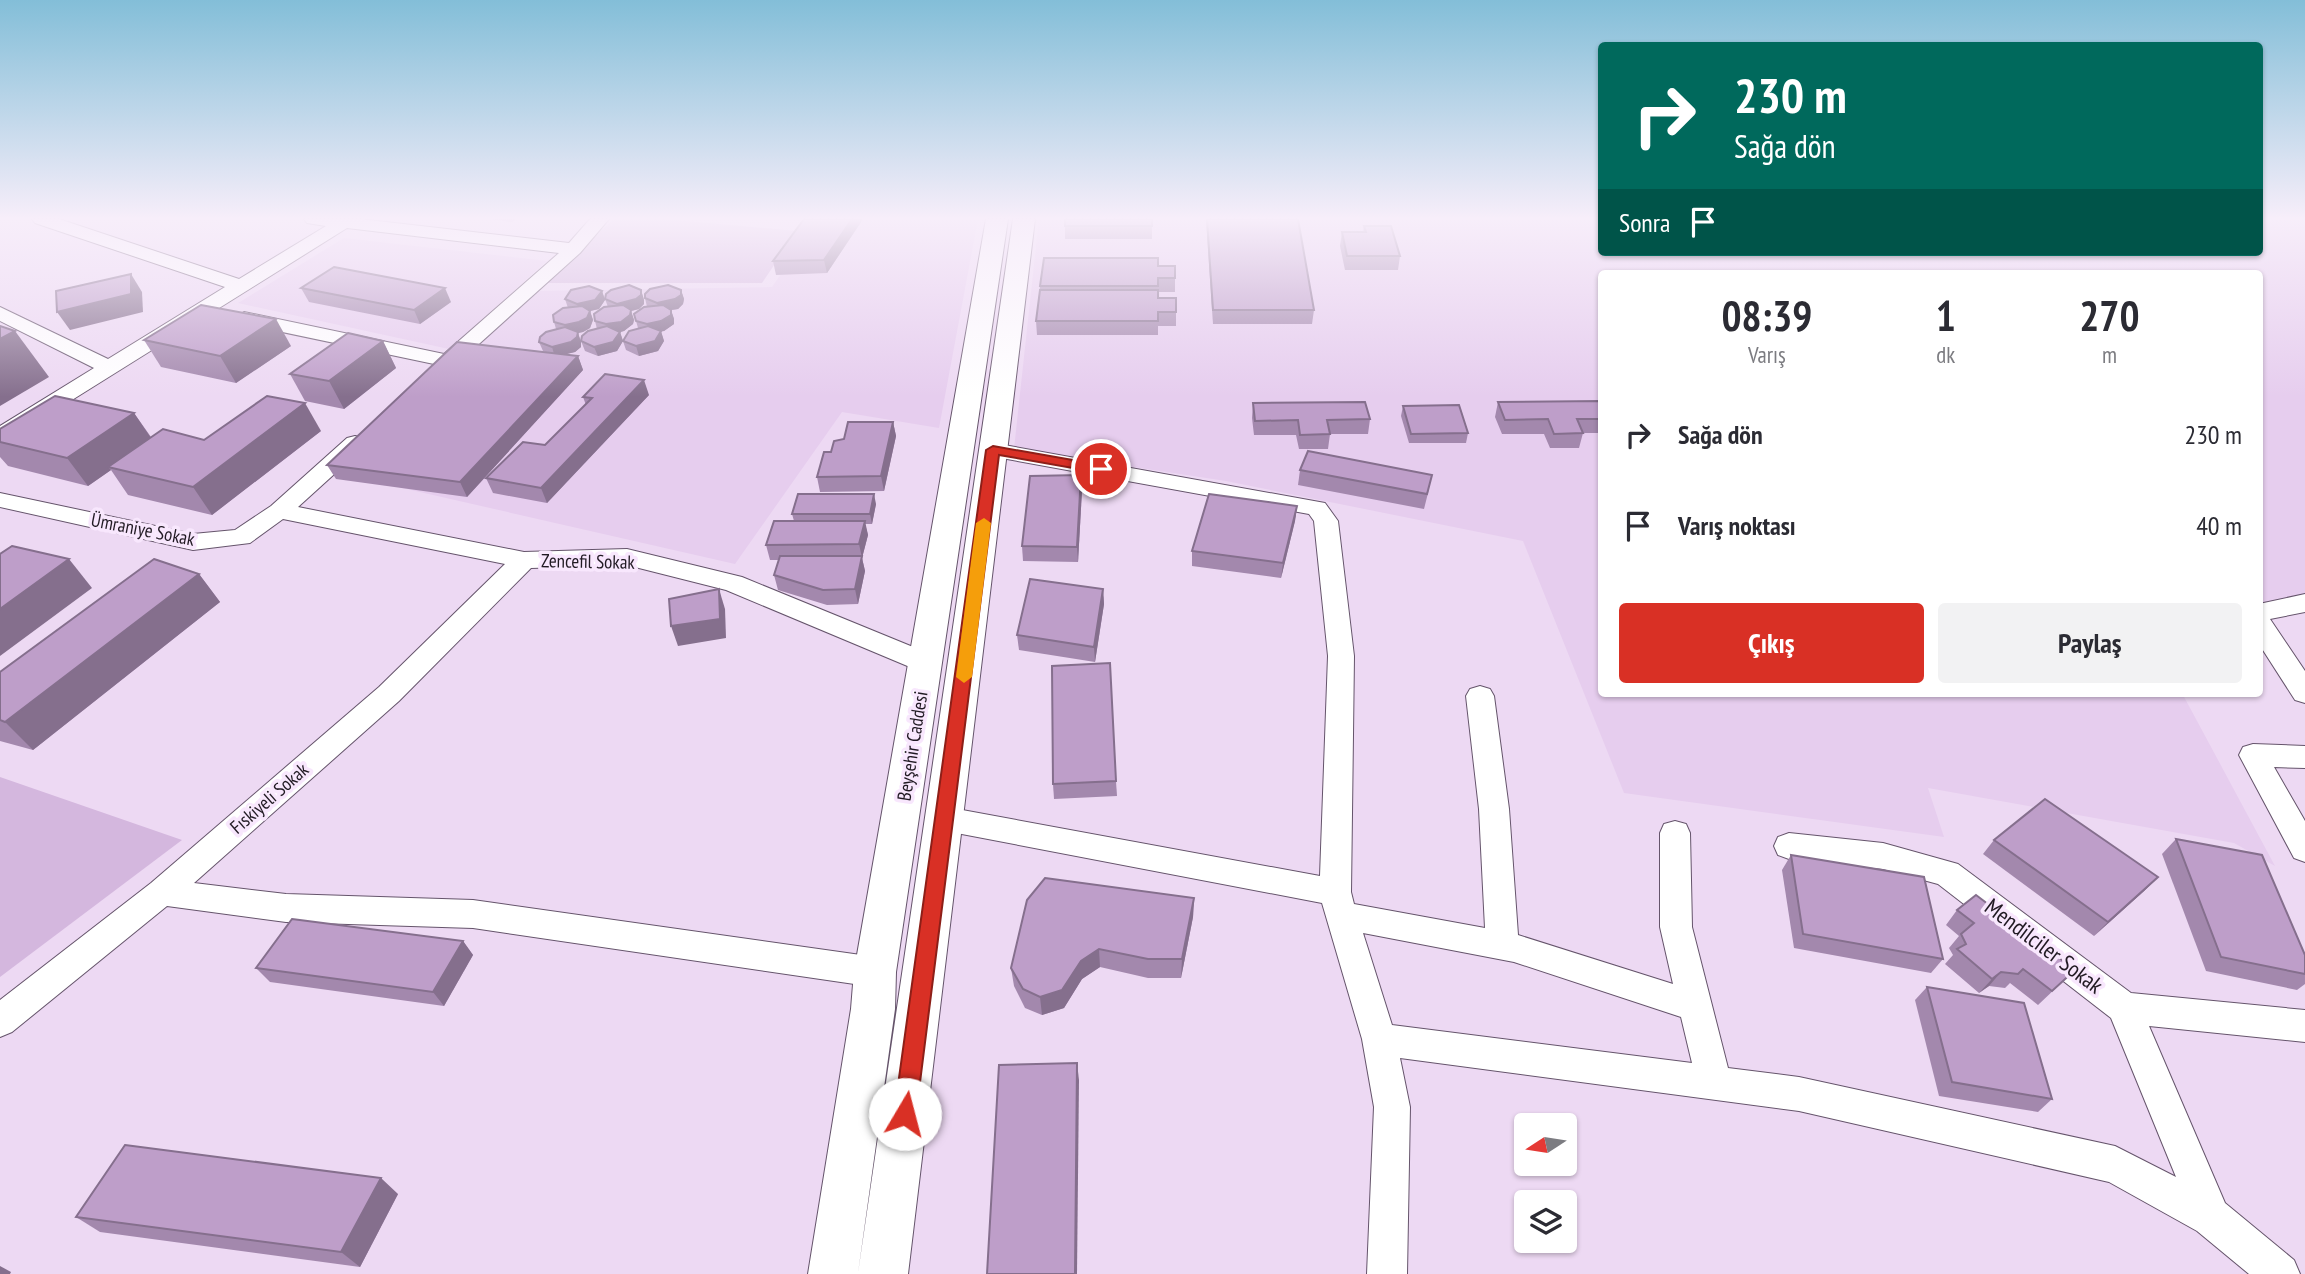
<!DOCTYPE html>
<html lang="tr">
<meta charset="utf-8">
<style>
body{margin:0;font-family:"PT Sans Narrow",sans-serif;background:#f2f2f3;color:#2b2b33;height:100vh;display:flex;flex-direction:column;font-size:26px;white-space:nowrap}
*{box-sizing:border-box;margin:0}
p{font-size:23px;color:#7c7c81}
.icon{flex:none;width:38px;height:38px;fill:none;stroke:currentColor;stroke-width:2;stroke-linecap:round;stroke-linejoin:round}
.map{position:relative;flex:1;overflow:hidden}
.panel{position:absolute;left:1598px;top:270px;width:665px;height:427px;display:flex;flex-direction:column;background:#fff;border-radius:7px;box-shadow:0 2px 5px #0004}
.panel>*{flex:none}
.top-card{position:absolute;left:1598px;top:42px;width:665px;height:214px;border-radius:7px;box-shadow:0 2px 5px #0004;background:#00695c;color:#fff;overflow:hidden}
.needle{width:46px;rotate:258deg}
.fabs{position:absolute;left:1514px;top:1113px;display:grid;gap:14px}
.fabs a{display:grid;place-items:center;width:63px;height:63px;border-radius:7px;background:#fff;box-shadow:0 2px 5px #0004;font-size:35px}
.pin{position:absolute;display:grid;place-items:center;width:60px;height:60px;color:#fff;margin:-30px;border:4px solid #fff;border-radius:50%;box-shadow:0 2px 7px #0007}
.me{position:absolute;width:77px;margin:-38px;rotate:8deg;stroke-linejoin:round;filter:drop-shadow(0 0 5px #0008)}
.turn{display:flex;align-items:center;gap:24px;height:147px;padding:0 21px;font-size:32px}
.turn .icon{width:91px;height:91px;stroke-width:2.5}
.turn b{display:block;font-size:49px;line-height:60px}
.then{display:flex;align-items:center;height:66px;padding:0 21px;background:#0003;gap:14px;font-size:26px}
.eta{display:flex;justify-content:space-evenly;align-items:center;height:119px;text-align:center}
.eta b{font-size:42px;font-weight:700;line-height:49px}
.cta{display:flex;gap:14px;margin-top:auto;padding:14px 21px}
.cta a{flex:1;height:80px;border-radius:7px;background:#d93025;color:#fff;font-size:28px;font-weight:700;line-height:80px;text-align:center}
.cta a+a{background:#f2f2f3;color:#2b2b33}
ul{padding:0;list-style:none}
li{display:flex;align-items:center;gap:21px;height:91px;padding:0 21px}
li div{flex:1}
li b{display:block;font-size:26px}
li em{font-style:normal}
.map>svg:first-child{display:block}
</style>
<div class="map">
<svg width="2305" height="1274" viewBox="0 0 2305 1274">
<rect width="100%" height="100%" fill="#edd9f3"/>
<!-- built -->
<g fill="#e6cdee">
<polygon points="819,219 978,219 939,428 842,412 735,564 328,471 537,291 772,287"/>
<polygon points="1039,219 1601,219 1601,252 2259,252 2259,219 2305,219 2305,595 2259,604 2259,273 1601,273 1601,693 2182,693 2275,866 2234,843 1928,788 1944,837 1624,793 1523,541 1226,481 1014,449"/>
<polygon points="344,238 547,261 449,349 238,303"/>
</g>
<!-- green -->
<g fill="#d4b7de">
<polygon points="614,219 663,219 797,231 762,283 542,283"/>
<polygon points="0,777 182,840 0,977"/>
</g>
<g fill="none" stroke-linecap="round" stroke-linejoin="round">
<!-- minor casing -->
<g stroke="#65546b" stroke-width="2">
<g id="minor">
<polygon points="32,219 59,219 239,279 326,226 307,223 304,219 360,219 569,243 590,219 609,219 580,253 449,371 435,371 432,367 434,364 244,324 234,318 244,312 444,354 559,253 347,228 8,440 0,442 0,426 94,368 0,321 0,307 108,359 225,287 35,223"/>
<polygon points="355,436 363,438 366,443 363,448 298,507 524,552 627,549 742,577 935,656 939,663 935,670 926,673 917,670 726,590 627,565 531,568 399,701 194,883 286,894 473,900 875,957 887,961 892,972 887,983 875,987 473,928 286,922 167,906 12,1032 0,1037 0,1000 151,883 379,687 505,564 283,519 250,543 193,550 0,507 0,493 193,534 235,530 271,506 347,438"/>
<path d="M993,443l332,60 13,18 16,135 -3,236 3,12 131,24 -6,-119 -13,-113 4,-7 10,-3 10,3 4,7 15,113 9,126 155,49 -13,-57v-94l4,-9 11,-3 11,3 4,9 2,94 36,141 71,9 316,69 61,31 -65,-159 -173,-134 -55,-15 -94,-10 -11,-4 -4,-9 4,-9 11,-4 94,10 75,21 173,129 174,17v32l-156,-16 76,177 69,57 6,14h-51l-52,-43 -88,-49 -310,-71 -399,-53 10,49 -3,167h-40l7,-167 -12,-68 -40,-136 -376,-72 -11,-3 -4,-9 4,-9 11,-3 374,69 8,-220 -14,-135 -5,-7 -324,-59 -3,-5 3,-5zM1363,933l151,29 167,55 11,46 -300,-38z"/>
<polygon points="2305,594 2305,612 2270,619 2305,671 2305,703 2295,700 2259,644 2259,604"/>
<polygon points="2253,744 2305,746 2305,768 2274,767 2305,821 2305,862 2294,858 2239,755 2243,747"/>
</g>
</g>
<!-- major casing -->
<g stroke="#65546b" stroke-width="2">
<polygon id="major" points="986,219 1008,219 896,972 895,1009 858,1273 1013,219 1035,219 908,1274 808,1274 851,1009 854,972"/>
</g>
<!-- minor -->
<use href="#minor" fill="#fff" fill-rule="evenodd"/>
<!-- major -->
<use href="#major" fill="#fff" fill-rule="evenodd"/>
</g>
<!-- wall -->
<g fill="#a388ad">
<polygon points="488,219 516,219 512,222"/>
<polygon points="863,219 827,273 776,275 773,261"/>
<polygon points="1152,219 1152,239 1065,239 1065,226"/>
<polygon points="1206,219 1298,219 1314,310 1312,324 1213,324"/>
<polygon points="1364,226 1400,256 1398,270 1345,270 1340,246 1342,232 1363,232"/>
<polygon points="1158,266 1175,278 1175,292 1158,292 1158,298 1176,298 1176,326 1158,326 1158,335 1037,335 1036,321 1040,286"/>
<polygon points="301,288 451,302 420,324 309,302"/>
<polygon points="641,290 644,300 644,304 639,309 631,311 634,320 633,324 624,331 620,332 623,341 638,328 636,321 647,307 645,298 681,290 684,299 683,304 678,309 671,310 674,319 674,324 664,331 661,332 664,341 658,351 639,356 626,350 623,341 617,351 598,356 585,351 581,341 597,329 595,321 608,307 605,299"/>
<polygon points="602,291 605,300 599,309 590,311 593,320 590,328 583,332 578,333 581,342 581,347 575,352 565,354 578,356 583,370 467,497 336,479 327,465 545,352 543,351 539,342 556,329 554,322 568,308 565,299"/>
<polygon points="144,340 291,346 236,383 161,367"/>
<polygon points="383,341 396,368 344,409 305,401 290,374"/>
<polygon points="649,395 547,503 493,493 486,478 545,445 586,405 583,397"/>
<polygon points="1601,401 1601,433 1583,433 1579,448 1550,448 1544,434 1502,434 1495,417 1498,402"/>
<polygon points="1253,403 1370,419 1368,434 1330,434 1328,449 1299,449 1296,435 1254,435 1252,418"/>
<polygon points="1403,406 1468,433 1466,443 1409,443 1401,416"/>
<polygon points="134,413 151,437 204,440 321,431 212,515 128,495 111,470 88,486 8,466 0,457 0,429"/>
<polygon points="893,422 896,436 884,491 820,492 817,477 831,452 844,439"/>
<polygon points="1300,470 1429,489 1424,509 1298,485"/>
<polygon points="1082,490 1078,562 1023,561 1022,546"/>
<polygon points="876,504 872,524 865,524 868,535 862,558 865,571 858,604 827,605 778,590 774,575 779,560 770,560 766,545 794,521 792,514"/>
<polygon points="1297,506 1295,521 1281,578 1192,566 1192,551"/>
<polygon points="199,574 220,602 33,750 0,741 0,672"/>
<polygon points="1103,589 1104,604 1095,662 1019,650 1017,635"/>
<polygon points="1116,781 1117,796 1054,799 1053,784"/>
<polygon points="2176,839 2305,955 2305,984 2297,990 2206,971 2162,854"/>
<polygon points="1994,840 2158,877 2144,891 2094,936 1983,854"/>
<polygon points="1791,855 1943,959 1931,973 1794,948 1782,870"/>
<polygon points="1194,898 1193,917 1181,978 1148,978 1100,967 1082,979 1064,1008 1042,1015 1025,1008 1014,986 1011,968"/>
<polygon points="1957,910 2075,970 2038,1005 2010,983 2005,988 1989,986 1979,993 1945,964 1953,955 1949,948 1959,936 1946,925"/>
<polygon points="463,941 473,955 444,1006 270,982 256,968"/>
<polygon points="1927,987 2052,1099 2038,1112 1939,1096 1915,1000"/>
<polygon points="398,1194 360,1267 100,1232 76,1217"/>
</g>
<!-- shaded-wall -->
<g fill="#856f8d">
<polygon points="852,219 863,219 827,273 824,260"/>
<polygon points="131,274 142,292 143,312 70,330 57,312"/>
<polygon points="445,288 451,302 420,324 414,310"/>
<polygon points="641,290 644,300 644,304 639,309 631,311 634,320 633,324 624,331 620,332 623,341 617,351 598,356 594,347 609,334 606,324 620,313 617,304"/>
<polygon points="681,290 684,299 683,304 678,309 671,310 674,319 674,324 664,331 661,331 664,341 658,351 639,356 636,346 650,334 647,324 660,313 657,303"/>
<polygon points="602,291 605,300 599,309 590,311 593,320 590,328 583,332 578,333 581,342 581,347 575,352 555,357 552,347 568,334 565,325 580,314 577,304"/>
<polygon points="276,319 291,346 236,383 220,356"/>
<polygon points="15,331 49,377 0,406 0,339"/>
<polygon points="383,341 396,368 344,409 329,381"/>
<polygon points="578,356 583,370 467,497 460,482"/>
<polygon points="644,380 649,395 547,503 541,488"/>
<polygon points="305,403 321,431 212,515 193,487"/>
<polygon points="134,413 153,441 108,467 111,470 88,486 67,458"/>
<polygon points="893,422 896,436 884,491 881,476"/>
<polygon points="1081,475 1082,490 1078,562 1077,547"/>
<polygon points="874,494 876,504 872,524 870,514"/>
<polygon points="1297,506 1295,521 1281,578 1283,563"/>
<polygon points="865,521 868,535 862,558 865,571 858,604 855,589 862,558 859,544"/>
<polygon points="69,559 92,588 0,656 0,609"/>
<polygon points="199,574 220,602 33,750 5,722"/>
<polygon points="719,589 725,609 726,638 678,646 671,626"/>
<polygon points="1103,589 1104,604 1095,662 1094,647"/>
<polygon points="2158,877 2144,891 2094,936 2108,922"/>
<polygon points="1194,898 1193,917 1181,978 1182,959"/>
<polygon points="463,941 473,955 444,1006 433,992"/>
<polygon points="1099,949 1100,967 1082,979 1064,1008 1042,1015 1040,997 1081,961"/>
<polygon points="2001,972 1989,986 1979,993 1992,979"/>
<polygon points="1077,1063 1079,1080 1077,1274 1075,1274"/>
<polygon points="381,1178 398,1194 360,1267 341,1252"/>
<polygon points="0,1266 11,1272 10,1274 0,1274"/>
</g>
<!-- building -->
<g fill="#be9ec9" stroke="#856f8d" stroke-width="2">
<polygon points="804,219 852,219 824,260 773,261"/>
<rect x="1065" y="219" width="87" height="7"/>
<polygon points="1207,219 1298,219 1314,310 1213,310"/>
<polygon points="1364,226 1391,226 1400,256 1347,256 1342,232 1366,232"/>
<polygon points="1044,258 1158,258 1158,266 1175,266 1175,278 1158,278 1158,286 1040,286"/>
<polygon points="334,267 445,288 414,310 301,288"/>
<polygon points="131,274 131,294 57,312 56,291"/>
<polygon points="629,285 641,290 641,295 636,299 617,304 605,299 606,294 611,290"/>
<polygon points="668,285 681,290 681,295 675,299 657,303 645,298 645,294 650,289"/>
<polygon points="589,286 602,291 595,300 577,304 565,299 571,290"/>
<polygon points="1040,290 1158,290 1158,298 1176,298 1176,312 1158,312 1158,321 1036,321"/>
<polygon points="201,305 276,319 220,356 144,340"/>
<polygon points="623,305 631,310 630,315 621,322 606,324 595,321 594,314 604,307"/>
<polygon points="663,305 671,310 671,315 661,321 647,324 636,321 634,314 644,307"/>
<polygon points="582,306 590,311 587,318 579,322 565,325 554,322 553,315 563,308"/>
<polygon points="0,326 15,331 0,339"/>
<polygon points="607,326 620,332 613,342 594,347 581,341 582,336 588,331"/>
<polygon points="648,326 661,331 655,341 636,346 623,341 629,331"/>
<polygon points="565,327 578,332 577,337 571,342 552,347 539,342 540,337 546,332"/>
<polygon points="348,333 383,341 329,381 290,374"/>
<polygon points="457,342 578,356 460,482 327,465"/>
<polygon points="605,374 644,380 541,488 486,478 523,442 545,445 592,398 583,397"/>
<polygon points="55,396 134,413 67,458 0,442 0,429"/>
<polygon points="267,396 305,403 193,487 108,467 163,429 204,440"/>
<polygon points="1601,401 1601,419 1577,419 1583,433 1554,434 1548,419 1505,420 1498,402"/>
<polygon points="1365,402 1370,419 1327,420 1330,434 1300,435 1298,420 1255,421 1253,403"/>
<polygon points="1459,405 1468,433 1411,434 1403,406"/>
<polygon points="848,422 893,422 881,476 817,477 824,452 831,452 834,441 844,439"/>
<polygon points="1308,451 1432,475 1427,494 1300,470"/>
<polygon points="1081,475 1077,547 1022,546 1030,476"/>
<polygon points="798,494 874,494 870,514 792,514"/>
<polygon points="1209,494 1297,506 1283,563 1192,551"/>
<polygon points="774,521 865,521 859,544 766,545"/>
<polygon points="12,546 69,559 0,609 0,554"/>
<polygon points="780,556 862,556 855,589 823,590 774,575"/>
<polygon points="154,559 199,574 5,722 0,720 0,672"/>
<polygon points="1030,579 1103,589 1094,647 1017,635"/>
<polygon points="719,589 720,619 671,626 669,599"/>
<polygon points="1110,663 1116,781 1053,784 1052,666"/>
<polygon points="2045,799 2158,877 2108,922 1994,840"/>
<polygon points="2176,839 2262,855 2305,955 2305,974 2221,957"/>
<polygon points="1791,855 1924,877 1943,959 1803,934"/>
<polygon points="1045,878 1194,898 1182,959 1148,959 1099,949 1081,961 1062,990 1040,997 1023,989 1011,968 1027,900"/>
<polygon points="1976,895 2075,970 2052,991 2023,969 2018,974 2001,972 1992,979 1957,949 1966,944 1961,934 1974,923 1957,910"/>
<polygon points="292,919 463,941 433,992 256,968"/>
<polygon points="1927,987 2024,1003 2052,1099 1952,1082"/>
<polygon points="1077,1063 1075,1274 987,1274 999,1065"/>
<polygon points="125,1145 381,1178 341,1252 76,1217"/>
</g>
<!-- sky -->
<linearGradient id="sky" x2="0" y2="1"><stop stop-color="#83bed8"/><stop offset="0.55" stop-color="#f7eefa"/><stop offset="1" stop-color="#f7eefa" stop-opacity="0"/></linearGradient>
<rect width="2305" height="397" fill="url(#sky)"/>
<!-- route -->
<polygon fill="#d93025" stroke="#8d1f18" stroke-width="2" points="993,446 1101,465 1108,469 1101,473 999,455 916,1114 913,1121 905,1124 897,1121 894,1114 986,450"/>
<!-- slow -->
<polygon fill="#f59e0b" points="984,518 991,523 972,677 964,683 956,677 976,523"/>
<g text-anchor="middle" stroke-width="7" stroke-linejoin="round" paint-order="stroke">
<!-- street labels -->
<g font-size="19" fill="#211a23" stroke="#f8e7fd">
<text transform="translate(143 529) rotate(11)" y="7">Ümraniye Sokak</text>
<text transform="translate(588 561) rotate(1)" y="7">Zencefil Sokak</text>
<text transform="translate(912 746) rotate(-81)" y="7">Beyşehir Caddesi</text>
<text transform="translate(269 798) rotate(-41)" y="7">Fıskiyeli Sokak</text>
</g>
<!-- near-street labels -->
<g font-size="23" fill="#211a23" stroke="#f8e7fd">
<text transform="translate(2044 946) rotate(37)" y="8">Mendilciler Sokak</text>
</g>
</g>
</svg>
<div class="fabs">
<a><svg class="needle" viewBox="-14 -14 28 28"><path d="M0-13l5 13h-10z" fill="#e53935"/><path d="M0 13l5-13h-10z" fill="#7c7c81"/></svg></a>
<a><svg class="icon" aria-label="layers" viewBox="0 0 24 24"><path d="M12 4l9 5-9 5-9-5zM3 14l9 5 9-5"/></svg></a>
</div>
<div class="pin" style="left:1101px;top:469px;background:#d93025"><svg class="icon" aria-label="arrive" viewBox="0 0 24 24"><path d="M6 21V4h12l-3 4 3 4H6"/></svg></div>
<svg class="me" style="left:905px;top:1114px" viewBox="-20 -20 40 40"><circle r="19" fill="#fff"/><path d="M0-13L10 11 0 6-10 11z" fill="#d93025"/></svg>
<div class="top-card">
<div class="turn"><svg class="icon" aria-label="right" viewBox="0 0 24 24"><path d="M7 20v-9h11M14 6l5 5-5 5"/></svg><div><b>230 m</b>Sağa dön</div></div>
<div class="then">Sonra<svg class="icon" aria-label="arrive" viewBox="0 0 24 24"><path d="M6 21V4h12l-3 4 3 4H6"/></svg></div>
</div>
<section class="panel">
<div class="eta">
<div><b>08:39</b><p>Varış</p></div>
<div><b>1</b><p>dk</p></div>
<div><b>270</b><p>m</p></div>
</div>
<ul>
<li><svg class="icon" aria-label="right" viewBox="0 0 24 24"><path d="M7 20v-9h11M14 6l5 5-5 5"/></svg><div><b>Sağa dön</b></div><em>230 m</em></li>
<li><svg class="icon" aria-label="arrive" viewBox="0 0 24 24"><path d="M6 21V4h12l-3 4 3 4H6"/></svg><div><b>Varış noktası</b></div><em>40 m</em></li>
</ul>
<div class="cta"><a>Çıkış</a><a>Paylaş</a></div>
</section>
</div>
